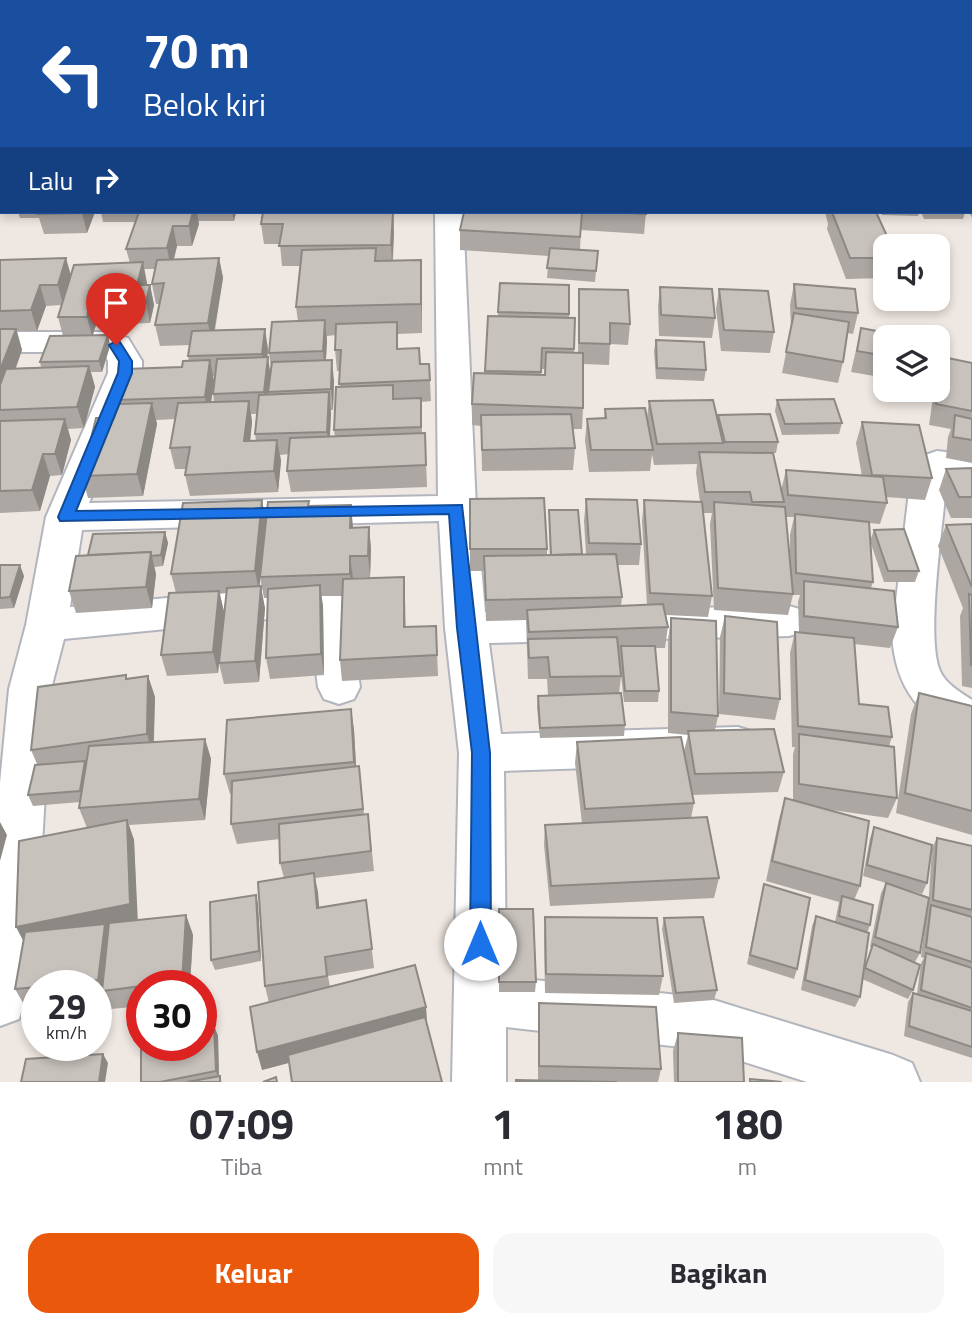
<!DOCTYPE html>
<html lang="id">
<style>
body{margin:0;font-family:"Titillium Web",sans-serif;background:#f7f7f7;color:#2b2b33;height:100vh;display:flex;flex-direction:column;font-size:26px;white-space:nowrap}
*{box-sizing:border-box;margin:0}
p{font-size:23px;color:#7c7c81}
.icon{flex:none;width:38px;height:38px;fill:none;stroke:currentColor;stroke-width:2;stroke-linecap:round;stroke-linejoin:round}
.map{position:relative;height:1082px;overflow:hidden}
.details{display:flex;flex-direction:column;background:#fff;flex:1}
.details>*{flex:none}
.banner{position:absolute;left:0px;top:0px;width:973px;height:214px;box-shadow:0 4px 10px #0003;background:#1a4fa0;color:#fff;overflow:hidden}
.fabs{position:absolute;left:873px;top:234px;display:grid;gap:14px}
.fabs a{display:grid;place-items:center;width:77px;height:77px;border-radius:14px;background:#fff;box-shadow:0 4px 10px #0003;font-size:35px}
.speed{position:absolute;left:21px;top:970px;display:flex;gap:14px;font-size:35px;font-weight:700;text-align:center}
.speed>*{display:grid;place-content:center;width:91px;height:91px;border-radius:50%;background:#fff;box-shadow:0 4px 10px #0003;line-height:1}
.speed small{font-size:18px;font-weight:400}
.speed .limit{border:10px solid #d22;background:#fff;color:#111}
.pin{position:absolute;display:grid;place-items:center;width:60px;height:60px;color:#fff;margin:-72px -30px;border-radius:50% 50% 50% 0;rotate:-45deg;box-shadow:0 0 7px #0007}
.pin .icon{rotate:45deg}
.me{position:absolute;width:77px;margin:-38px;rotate:0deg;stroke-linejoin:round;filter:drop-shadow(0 0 5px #0008)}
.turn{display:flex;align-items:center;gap:24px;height:147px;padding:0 28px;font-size:32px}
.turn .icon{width:91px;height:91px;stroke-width:2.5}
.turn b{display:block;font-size:49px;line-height:60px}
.then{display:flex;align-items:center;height:66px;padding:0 28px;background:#0003;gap:14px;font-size:26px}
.eta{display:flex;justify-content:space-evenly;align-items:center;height:119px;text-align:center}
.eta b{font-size:42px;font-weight:700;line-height:49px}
.button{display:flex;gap:14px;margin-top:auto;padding:14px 28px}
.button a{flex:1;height:80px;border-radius:21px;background:#ea580c;color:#fff;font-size:28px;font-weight:700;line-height:80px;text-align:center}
.button a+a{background:#f7f7f7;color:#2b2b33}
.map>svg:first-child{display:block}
</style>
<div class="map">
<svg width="972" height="1082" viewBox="0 0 972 1082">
<rect width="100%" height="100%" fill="#efe7e1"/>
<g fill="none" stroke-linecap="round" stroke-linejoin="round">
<!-- minor casing -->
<g stroke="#b2b5bd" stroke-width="4">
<g id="minor">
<polygon points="166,0 188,0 165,2"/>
<rect x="433" y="0" width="22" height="2"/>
<rect x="590" y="0" width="22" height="2"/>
<rect x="971" y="68" width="1" height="14"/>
<polygon points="435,212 463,212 476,508 485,612 789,606 803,610 809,621 803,632 789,636 489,643 501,734 738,727 754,732 760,745 754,758 738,763 504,771 506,977 707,998 893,1055 912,1063 920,1082 807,1082 707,1050 506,1027 506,1082 452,1082 459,753 445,628 439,521 82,530 70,607 317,584 339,591 348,607 360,687 354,699 339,704 324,699 318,687 309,615 64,639 51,689 35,967 19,1019 0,1026 0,783 9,689 26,625 46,517 108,373 108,361 103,352 0,352 0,332 104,332 128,338 142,361 142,373 89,503 438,496"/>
<path d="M937,451l35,4v24l-25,-3c-3,42 -22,161 -7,195 6,13 20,21 32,29v39c-52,-18 -77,-51 -80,-105l20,-167 5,-9z"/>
</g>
</g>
<!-- minor -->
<use href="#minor" fill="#fff" fill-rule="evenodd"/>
</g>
<!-- wall -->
<g fill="#aca7a2" fill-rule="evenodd">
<polygon points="76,0 153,0 153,1 77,2"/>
<polygon points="617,0 684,0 684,2 618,2"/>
<polygon points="820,0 876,0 875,2 819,2"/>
<polygon points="2,2 2,62 0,64 0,4"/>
<polygon points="971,29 972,29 971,72"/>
<rect x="0" y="77" width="2" height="48"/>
<rect x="0" y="127" width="2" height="81"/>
<polygon points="971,160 972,160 972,218 969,212 971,212"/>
<polygon points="18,212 95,212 87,233 44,234 39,218 20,218"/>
<path d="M101,212h135l-2,9h-36l1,3 -7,22h-15l-3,14 45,-2 4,20 -8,52 53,19 -1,8 3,17 1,-6 -2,-15 29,-32 -2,-14 5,-41h-19l-2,-22h-16l-3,-20 2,-12h127h-28v1h31l1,20 -1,28 28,-1 1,73 -25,1 1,15 22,15h9l2,37 -10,1 1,31h3l2,54 -136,5 -4,-21 2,-17 -9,1 1,6 -3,31 -88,4 -5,-21 1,-6h-11l-5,-21 5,-29 -19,1 1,4 -14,72 -55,2 -6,-22 32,-58 5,-14 -2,-4 65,-33 7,-6 -1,-5 2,-11 -30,1 -5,-21 5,-21h-4l-4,-20 3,-15h-11l3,16h3l4,20 -4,18 -54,2 -3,10h15l2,11 -8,26h-11l4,15 -11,41 -16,1 3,11 -9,35 -12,1 -10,35 -40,2v-253l71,15 59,-12 -4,-14 9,-27h-32zM62,305l-4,12 5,19 -23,26 1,5 -25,1 6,-18 -5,-19h20l9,-25zM336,335l-1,15 2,21h3v16l-6,43 1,7h-5l1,-27h2l1,-29 -8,-21 1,-24zM213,376h2l-2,18 1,8h-3l3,-21zM251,414h6l-2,20 1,7h-6l2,-19z"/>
<polygon points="478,212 646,212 644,234 581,230 580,250 598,251 595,282 547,278 549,256 460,250 460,230"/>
<polygon points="825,212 876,212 886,247 886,278 846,279 827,229 828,224"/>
<polygon points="881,212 919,212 918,216 882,215"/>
<polygon points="921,212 965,212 963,219 924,219"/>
<path d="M500,283l69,2v33h6l-1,35h4l1,-64 51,35 -2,21 -18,-1 -1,21 -26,-1v44l-1,21h-9l2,19 -2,22 -91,1 -1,-45 -9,-1v-21l13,-31 3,-57h10zM541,369h4v6h-4z"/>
<polygon points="794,284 858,313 853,334 848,333 843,362 838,383 782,373 791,328 790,305"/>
<polygon points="660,287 715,318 712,338 659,336 658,307"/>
<polygon points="719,289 774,332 770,353 721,351 716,309"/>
<polygon points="861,328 886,338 886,378 851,372"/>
<polygon points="656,340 706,370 704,381 656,379 654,351"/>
<polygon points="943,357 972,363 972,463 946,458 948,437 951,429 929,425 934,390 938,390 938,372"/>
<polygon points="777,400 842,423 839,434 782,435 775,411"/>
<path d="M649,401l68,19 1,-5 60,27 -2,11h-11l16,38 5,-21 76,6 -6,-33 6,-21 70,56 -7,22 -39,-3 1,6 -7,21 -11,-1 1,18 4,-11 45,41 -4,11h-31l-14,-41 3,41 -2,6 27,39 -8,21 -36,-4 5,60 33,33 -3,9 8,52 -9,20 -63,-9 35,77 -6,14 16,25 -3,8 -3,37 8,-23h-2l11,-54 5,-10 34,70 -5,9 -2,28 -5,9 -46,-20 -2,18 -5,10 -54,-17 11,-64 4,-10 19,6 4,-20 -73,-21 13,-62 6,-21 8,2v-46l2,-7h-3l-2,-94 5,-21h4l-1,-30 2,-7h-7l-5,20 -74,-5 -4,-86 2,-11h-9l9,83 -4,21 -42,-2 2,12 -3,21h-10l4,43 -1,11h-34l-3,-26 -2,18 6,31 -1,11 -84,2 -3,-31 1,-11 10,-1 -1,-16h-19l-2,-59 -40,1 -2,-50h-14v-72l77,50v6h3l-1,-45 33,44h4l-2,-33 2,-22 55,45 -2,21h-22l5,32 -1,9 26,-1 -5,-84 2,-21 56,2 -4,-29 1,-9 -43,1 -2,-11 -2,17 -61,1 -4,-32 2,-21 17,-1 1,-9 42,9zM786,517h8l-4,18v28z"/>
<polygon points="972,468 972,518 951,518 939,490 946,469"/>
<path d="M262,500l4,22 43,-16 44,22 16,-1 2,22 -1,28 -17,1v1l51,-2 1,50 31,-1 2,50 -96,5 -2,-21 2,-64h-21l2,10 1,69 -54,4 -4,-21 2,-60h-4l-4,-21 -1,9 6,22 -6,74 -35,2 -5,-21 -1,10 -51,3 -6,-21 15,-62 -5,-19zM226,593l-2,19 -4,-18z"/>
<polygon points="972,524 972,688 962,686 960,616 963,608 938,546 946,525"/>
<polygon points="165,532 168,543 163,566 154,567 156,574 152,608 76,613 69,591 88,555"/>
<polygon points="0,565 24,576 14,608 0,609"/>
<polygon points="725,616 780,699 775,720 719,714 720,637"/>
<polygon points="671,618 718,716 715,730 784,772 778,792 692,795 694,803 691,818 719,878 714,898 550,906 544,845 545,825 582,823 575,763 577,742 684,751 688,735 668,733 668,639"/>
<polygon points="126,675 127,679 148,676 155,697 154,742 205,739 211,759 205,820 129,825 134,840 137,920 186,915 193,935 190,985 142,985 142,1006 111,1009 106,999 96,1000 96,985 37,985 37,1007 26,1008 15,989 87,828 79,808 80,802 33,806 28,795 37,764 31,750"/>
<polygon points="919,693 972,706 972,835 896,813 911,714"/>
<polygon points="351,709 354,730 356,767 359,766 364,814 368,814 374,871 315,878 319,908 366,900 374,968 328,976 330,987 426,1007 427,1026 262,1070 269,1003 265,986 284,878 280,863 280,839 237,844 231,824 232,794 230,794 224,774"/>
<polygon points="874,827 927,883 922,894 863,876 870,838"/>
<polygon points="937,838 972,846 972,1058 904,1036 908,1002 913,993 917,994 921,963 924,958 921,957 926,915 928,910 932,848"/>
<polygon points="764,884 797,969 794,979 747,964"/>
<polygon points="256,895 258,905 261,961 215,970 211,960"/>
<polygon points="499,909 536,982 535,992 499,992"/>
<polygon points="545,917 663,976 659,995 545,993 544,937"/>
<polygon points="664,918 717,990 714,1000 674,1003 662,929"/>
<polygon points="539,1003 661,1069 658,1082 516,1082 538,1080 538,1021"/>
<polygon points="214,1026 218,1036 219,1076 222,1082 141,1082"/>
<polygon points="678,1033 744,1082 674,1082 673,1051"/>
</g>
<!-- shaded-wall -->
<g fill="#8c8884">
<polygon points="0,51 2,56 2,62 0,64"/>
<polygon points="82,212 95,212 87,233 82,213"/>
<polygon points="193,212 197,212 199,224 192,246 189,226"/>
<polygon points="232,212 236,212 234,221"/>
<polygon points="393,213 394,233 392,265 391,245"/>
<polygon points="173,226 177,246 171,269 167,248"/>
<polygon points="66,258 72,279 63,305 58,285"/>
<polygon points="219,258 223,278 212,344 208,323"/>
<polygon points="421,260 422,289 422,333 421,304"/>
<polygon points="143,262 147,283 143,302 137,285"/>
<polygon points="40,285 46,306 37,331 31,310"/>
<polygon points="150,285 154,305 150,323 146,302"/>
<polygon points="90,304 96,325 92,337 87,317"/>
<polygon points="325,320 327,341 325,372 323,351"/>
<polygon points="16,329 22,350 5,397 0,383 0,370"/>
<polygon points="265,329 268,349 266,375 262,354"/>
<polygon points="108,335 110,346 102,372 99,361"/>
<polygon points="268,357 271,378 268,392 267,413 264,392"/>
<polygon points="210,360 214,381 209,418 205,397"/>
<polygon points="332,360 334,381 333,410 331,389"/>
<polygon points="89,366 95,387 84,428 77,407"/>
<polygon points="329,392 331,413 329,453 327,432"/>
<polygon points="249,401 252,422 248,462 244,441"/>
<polygon points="152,403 157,424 143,496 137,474"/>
<polygon points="65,419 71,440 62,475 55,454"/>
<polygon points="277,440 281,461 278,492 274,471"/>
<polygon points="43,454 50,476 40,511 32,490"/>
<polygon points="262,500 266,522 259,592 255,571"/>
<polygon points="351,505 353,527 352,550 350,528"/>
<polygon points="369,527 371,549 370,577 368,556"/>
<polygon points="165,532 168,543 163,566 161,555"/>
<polygon points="151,552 156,574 152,608 146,587"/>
<polygon points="350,556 353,578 352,595 350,574"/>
<polygon points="20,565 24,576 14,608 10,597"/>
<polygon points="404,577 405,598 406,648 404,627"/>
<polygon points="320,585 323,606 324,675 321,654"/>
<polygon points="261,586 265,608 259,682 255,661"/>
<polygon points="219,591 224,612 218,673 213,652"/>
<polygon points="148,676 155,697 153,755 147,734"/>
<polygon points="351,709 354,730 357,783 354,762"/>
<polygon points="205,739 211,759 205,820 199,799"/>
<polygon points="85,761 89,772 84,802 80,791"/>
<polygon points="127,820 134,840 138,924 107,930 113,943 102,991 98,980 26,946 16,927"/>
<polygon points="0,822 7,835 0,861"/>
<polygon points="314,873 318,892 321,928 317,908"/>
<polygon points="256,895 258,905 261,961 259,951"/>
<polygon points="186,915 193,935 190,985 183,985 182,982"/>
<polygon points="426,1007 427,1026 262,1070 257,1052"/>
<polygon points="214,1026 218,1036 219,1080 216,1071"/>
<polygon points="103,1054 108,1063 105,1082 99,1082"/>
</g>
<!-- building -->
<g fill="#c8c2bc" stroke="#8c8884" stroke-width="2">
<polygon points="3,0 45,0 44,2 2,2"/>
<polygon points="242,0 241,2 179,2 179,1"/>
<polygon points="259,0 324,0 324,2 258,2"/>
<polygon points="331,0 377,0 377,2 330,2"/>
<rect x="386" y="0" width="37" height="2"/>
<polygon points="469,0 525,0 525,1 470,2"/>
<polygon points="652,0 681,0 682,2 627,1"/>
<polygon points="689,0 717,0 717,1 690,2"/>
<polygon points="736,0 764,0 765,2 736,2"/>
<polygon points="830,0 855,0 857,2 831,2"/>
<polygon points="888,0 939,0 940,2 890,2"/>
<polygon points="2,2 2,13 0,13 0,4"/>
<rect x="0" y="23" width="2" height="13"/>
<polygon points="0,77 2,77 2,87 0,90"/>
<polygon points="2,91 2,106 0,106 0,95"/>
<rect x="0" y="127" width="2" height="25"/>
<polygon points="971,160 972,160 972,186 971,185"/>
<polygon points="2,163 2,188 0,188 0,166"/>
<polygon points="39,212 82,212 82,213 38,214"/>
<polygon points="139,212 193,212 189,226 173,226 167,248 126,249"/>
<polygon points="263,212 360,212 359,213 393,213 391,245 279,246 283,224 261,224"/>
<polygon points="464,212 490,213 490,212 555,212 582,213 580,237 460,230"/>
<polygon points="612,212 646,212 646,214"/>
<polygon points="832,212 876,212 892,247 886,247 886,258 850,258"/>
<polygon points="376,248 375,261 421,260 421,304 296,307 302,250"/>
<polygon points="550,248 598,251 596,271 547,268"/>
<polygon points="66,258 58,285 40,285 31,310 0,311 0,260"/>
<polygon points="219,258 208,323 155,325 164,283 152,284 157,260"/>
<polygon points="143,262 137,285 150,285 146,302 90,304 87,317 58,317 74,265"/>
<polygon points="500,283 569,285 569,314 498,312"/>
<polygon points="794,284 855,289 858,313 796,308"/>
<polygon points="660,287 712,289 715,318 661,315"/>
<polygon points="579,289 628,290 630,324 610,323 610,344 579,343"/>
<polygon points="719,289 768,291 774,332 724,330"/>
<polygon points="794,313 849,322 843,362 786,352"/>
<polygon points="488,316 575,318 574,349 542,348 541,372 485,371"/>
<polygon points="325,320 323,351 269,353 272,322"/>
<polygon points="397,322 397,349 419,348 420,364 429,364 430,380 339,384 341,350 335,350 336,324"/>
<polygon points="861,328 913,338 886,338 886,356 857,351"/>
<polygon points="0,329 16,329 0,370"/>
<polygon points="265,329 262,354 188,356 192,331"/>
<polygon points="108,335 99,361 40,362 50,336"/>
<polygon points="656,340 704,342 706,370 657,368"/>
<polygon points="546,352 583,353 583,408 472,404 474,373 545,375"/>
<polygon points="268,357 264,392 213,394 217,359"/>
<polygon points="943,357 972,363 972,411 936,404"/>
<polygon points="210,360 205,397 117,400 125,369 182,367 183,361"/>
<polygon points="332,360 331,389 268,392 272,362"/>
<polygon points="89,366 77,407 0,410 0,385 6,369"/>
<polygon points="393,385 393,399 421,398 421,427 334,430 336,387"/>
<polygon points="329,392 327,432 255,434 259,395"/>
<polygon points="834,399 842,423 785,424 777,400"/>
<polygon points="713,400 723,443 657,444 649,401"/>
<polygon points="249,401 244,441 277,440 274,471 185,475 190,447 170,448 178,403"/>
<polygon points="152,403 137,474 82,476 96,418 114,418 118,404"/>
<polygon points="645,408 653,450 591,450 587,419 606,418 605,409"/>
<polygon points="571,414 575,448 482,450 481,415"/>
<polygon points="770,414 778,442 725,442 718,415"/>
<polygon points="955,415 972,419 972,440 953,437"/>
<polygon points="65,419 55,454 43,454 32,490 0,491 0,421"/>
<polygon points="862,422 919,425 932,478 872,475"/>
<polygon points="425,433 426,465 287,471 290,438"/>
<polygon points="699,452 773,453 784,502 752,502 750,492 705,492"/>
<polygon points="972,468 972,497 959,497 946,469"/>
<polygon points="786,470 883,477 887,503 788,495"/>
<polygon points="544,498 547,549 470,549 470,499"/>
<polygon points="586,499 637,500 641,544 589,543"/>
<polygon points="262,500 255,571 171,574 183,503"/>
<polygon points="644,500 702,502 712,596 650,593"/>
<polygon points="309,501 308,506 351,505 350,528 369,527 368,556 350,556 350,574 260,577 268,502"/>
<polygon points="714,502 785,507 793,594 718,588"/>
<polygon points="549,510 578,510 582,554 551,555"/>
<polygon points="795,514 869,522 873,582 796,573"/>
<polygon points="972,524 972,587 946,525"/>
<polygon points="904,529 919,571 888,571 874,530"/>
<polygon points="165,532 161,555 151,556 151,552 88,555 93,534"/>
<polygon points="151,552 146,587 69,591 76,556"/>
<polygon points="616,554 622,597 486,600 484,556"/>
<polygon points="0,565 20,565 10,597 0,598"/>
<polygon points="404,577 404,627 436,626 437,655 340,660 343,579"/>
<polygon points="804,581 894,591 898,627 804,616"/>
<polygon points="320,585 321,654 266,658 268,589"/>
<polygon points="261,586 255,661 219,663 227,588"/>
<polygon points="219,591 213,652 161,655 169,593"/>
<polygon points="969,594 972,595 972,665 971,665"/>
<polygon points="663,604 668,627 529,632 527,610"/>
<polygon points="725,616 777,622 780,699 724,693"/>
<polygon points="671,618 716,621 718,716 671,712"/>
<polygon points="795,632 854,638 859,704 888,707 892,737 798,726"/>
<polygon points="617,637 621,676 550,677 548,657 529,658 528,639"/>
<polygon points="621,646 655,646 659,691 625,691"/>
<polygon points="126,675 126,679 148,676 147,734 31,750 38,687"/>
<polygon points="621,693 625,725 540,728 538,696"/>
<polygon points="919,693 972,706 972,811 905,793"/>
<polygon points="351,709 354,762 224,774 227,720"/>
<polygon points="774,729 784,772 695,774 688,731"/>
<polygon points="799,734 894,747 897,798 799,784"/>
<polygon points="681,737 694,803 585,809 577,742"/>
<polygon points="205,739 199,799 79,808 89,746"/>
<polygon points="85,761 80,791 28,795 35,765"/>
<polygon points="359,766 363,809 231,824 232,781"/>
<polygon points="785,798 869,821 860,886 772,861"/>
<polygon points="368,814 371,851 280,863 279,824"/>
<polygon points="707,817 719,878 551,886 545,825"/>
<polygon points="127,820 130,904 16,927 19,841"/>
<polygon points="874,827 932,845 927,883 867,865"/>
<polygon points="937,838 972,846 972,910 933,900"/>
<polygon points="314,873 317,908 366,900 372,949 325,957 327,976 265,986 258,882"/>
<polygon points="886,883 929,898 920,953 875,937"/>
<polygon points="764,884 810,898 797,969 750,955"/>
<polygon points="256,895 259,951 211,960 210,902"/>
<polygon points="842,896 873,905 870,925 839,916"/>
<polygon points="931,905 972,917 972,962 926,947"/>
<polygon points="499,909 533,909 536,982 499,982"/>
<polygon points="186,915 182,982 142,985 142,986 102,991 109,923"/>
<polygon points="816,916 869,933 860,997 805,980"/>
<polygon points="545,917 657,918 663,976 546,974"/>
<polygon points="703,917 717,990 676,993 664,918"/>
<polygon points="105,924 98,980 53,985 37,985 37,987 15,989 25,932"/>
<polygon points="873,944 920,965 913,990 865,968"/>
<polygon points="926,953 972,968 972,1008 921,990"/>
<polygon points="415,965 426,1007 257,1052 250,1007"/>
<polygon points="913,993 972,1011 972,1047 909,1026"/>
<polygon points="539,1003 656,1007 661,1069 539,1066"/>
<polygon points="425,1017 442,1082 292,1082 288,1055"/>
<polygon points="214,1026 216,1071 160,1082 141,1082 141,1039 142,1045 201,1045 201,1028"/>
<polygon points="678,1033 742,1038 744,1082 678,1082"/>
<polygon points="103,1054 99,1082 21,1082 26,1059"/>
<polygon points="220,1076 220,1082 187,1082"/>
<polygon points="276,1077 277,1082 263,1082"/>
<polygon points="750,1079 782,1082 750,1082"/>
<polygon points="516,1080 617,1082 516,1082"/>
</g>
<!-- route -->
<polygon fill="#1a73e8" stroke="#114b97" stroke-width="2" points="116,341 120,342 132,361 132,373 76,511 462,505 490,753 491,944 488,951 480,954 473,951 470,944 472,753 457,628 449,514 60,521 58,517 118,373 119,361 109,345"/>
</svg>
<div class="fabs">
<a><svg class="icon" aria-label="sound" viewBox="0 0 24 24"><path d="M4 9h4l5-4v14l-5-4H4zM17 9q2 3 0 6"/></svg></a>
<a><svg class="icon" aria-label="layers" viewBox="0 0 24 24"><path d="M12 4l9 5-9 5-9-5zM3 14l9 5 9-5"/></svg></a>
</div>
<div class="speed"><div>29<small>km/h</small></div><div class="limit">30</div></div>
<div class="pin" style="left:116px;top:345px;background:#d93025"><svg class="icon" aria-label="arrive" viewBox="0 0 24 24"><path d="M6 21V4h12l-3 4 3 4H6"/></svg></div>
<svg class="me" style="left:480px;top:944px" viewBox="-20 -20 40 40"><circle r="19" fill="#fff"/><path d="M0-13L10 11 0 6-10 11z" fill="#1a73e8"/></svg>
<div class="banner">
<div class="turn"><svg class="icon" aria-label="left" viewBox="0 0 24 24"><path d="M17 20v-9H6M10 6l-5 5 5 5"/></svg><div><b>70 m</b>Belok kiri</div></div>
<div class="then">Lalu<svg class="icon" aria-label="right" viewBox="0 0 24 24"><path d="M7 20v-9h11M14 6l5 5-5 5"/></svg></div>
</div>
</div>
<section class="details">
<div class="eta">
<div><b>07:09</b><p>Tiba</p></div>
<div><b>1</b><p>mnt</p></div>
<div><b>180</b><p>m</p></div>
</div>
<div class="button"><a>Keluar</a><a>Bagikan</a></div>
</section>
